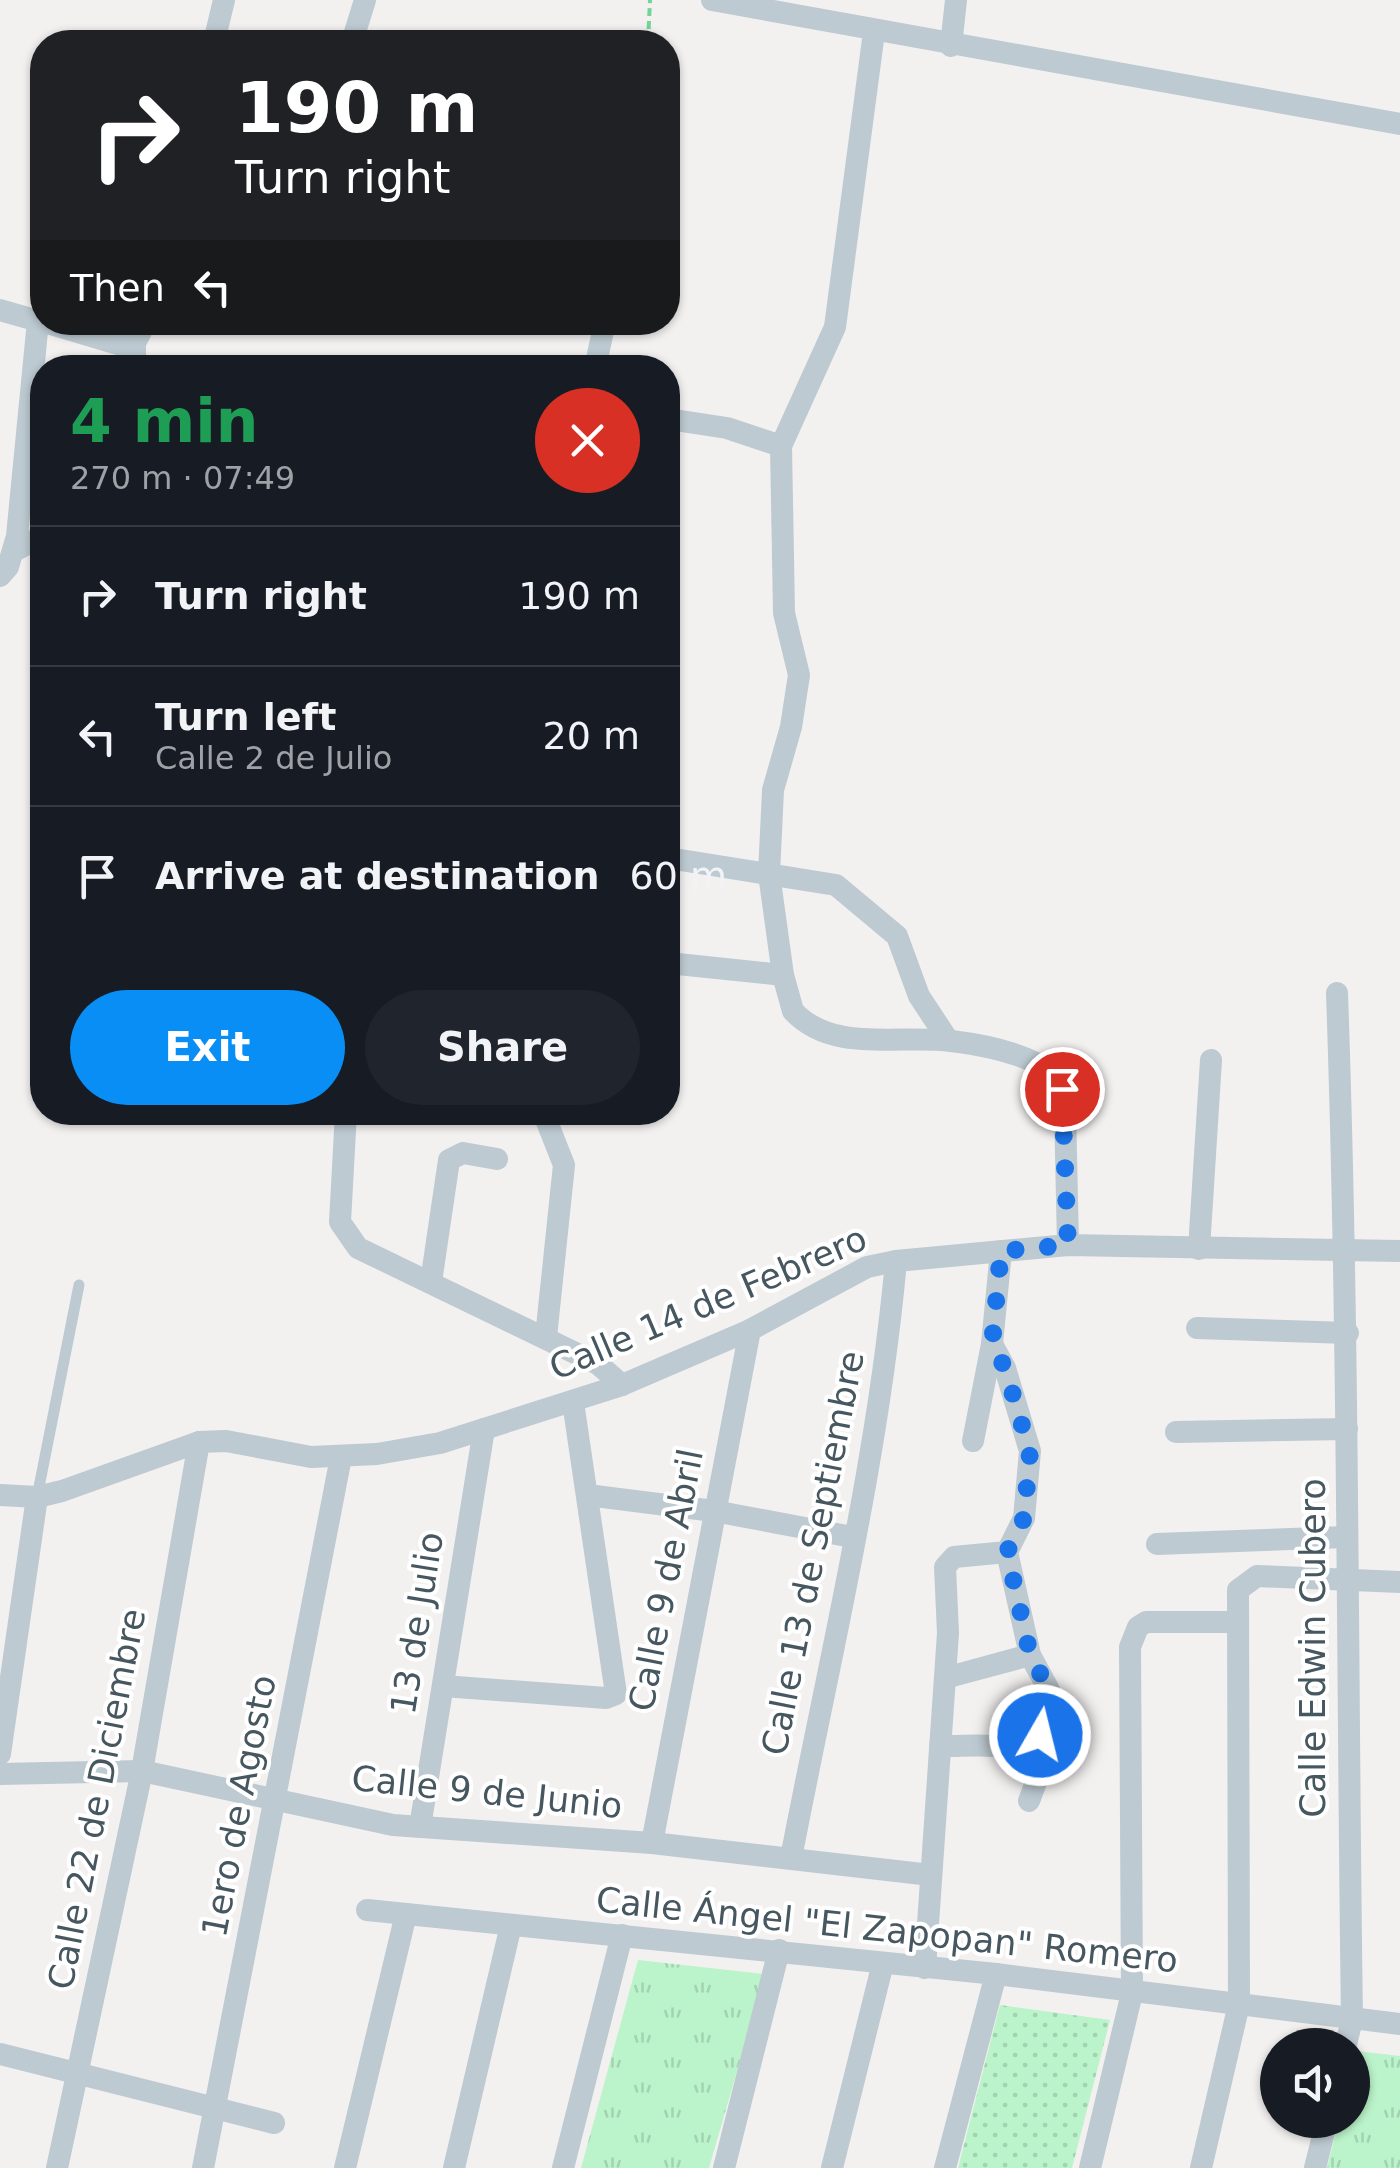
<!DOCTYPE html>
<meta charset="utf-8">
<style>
body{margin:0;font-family:"DejaVu Sans",sans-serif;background:#20242c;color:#f1f3f6;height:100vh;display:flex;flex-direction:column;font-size:38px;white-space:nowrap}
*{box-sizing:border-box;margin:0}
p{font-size:32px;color:#9ea1a6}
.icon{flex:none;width:55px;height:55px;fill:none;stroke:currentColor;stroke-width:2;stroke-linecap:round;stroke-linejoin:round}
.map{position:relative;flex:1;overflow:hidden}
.sheet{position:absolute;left:30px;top:355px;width:650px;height:770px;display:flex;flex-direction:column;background:#171b24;border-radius:40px;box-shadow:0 2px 8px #0004}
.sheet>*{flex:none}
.banner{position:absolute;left:30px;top:30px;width:650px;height:305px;border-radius:40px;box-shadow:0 2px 8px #0004;background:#202124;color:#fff;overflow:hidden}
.tools{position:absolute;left:1260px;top:2028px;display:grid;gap:20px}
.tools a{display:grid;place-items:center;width:110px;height:110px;border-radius:50%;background:#171b24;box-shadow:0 2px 8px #0004;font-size:50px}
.pin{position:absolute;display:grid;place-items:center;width:85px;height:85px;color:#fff;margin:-42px;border:5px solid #fff;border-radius:50%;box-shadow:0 2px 10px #0007}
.me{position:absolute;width:110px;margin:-55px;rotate:8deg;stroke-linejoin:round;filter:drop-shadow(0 0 8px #0008)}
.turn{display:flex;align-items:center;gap:35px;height:210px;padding:0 40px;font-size:45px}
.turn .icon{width:130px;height:130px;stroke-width:2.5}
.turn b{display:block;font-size:70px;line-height:85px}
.then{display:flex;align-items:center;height:95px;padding:0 40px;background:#0003;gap:20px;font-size:38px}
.round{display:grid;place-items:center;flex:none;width:105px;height:105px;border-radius:52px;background:#20242c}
.overview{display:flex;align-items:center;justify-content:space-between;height:170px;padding:0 40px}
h1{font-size:60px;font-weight:700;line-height:75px;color:#1e9e55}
.button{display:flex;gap:20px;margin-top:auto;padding:20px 40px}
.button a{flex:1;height:115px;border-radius:60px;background:#088ef5;color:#fff;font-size:40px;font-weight:700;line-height:115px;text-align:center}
.button a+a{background:#20242c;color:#f1f3f6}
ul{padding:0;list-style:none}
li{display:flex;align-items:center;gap:30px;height:140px;padding:0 40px;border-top:2px solid #363941}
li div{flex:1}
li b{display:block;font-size:38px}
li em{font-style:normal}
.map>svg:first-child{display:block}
</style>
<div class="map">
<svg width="1400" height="2168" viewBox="0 0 1400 2168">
<defs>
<pattern id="grass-dots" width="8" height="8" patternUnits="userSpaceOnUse" patternTransform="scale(2.5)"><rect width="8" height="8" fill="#bbf4ca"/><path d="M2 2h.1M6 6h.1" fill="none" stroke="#a2d3b0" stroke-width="1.8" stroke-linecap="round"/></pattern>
<pattern id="park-tufts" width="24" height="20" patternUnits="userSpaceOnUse" patternTransform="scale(2.5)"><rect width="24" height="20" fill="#bbf4ca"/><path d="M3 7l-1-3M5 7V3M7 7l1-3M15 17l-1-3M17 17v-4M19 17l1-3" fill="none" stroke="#a2d3b0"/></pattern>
</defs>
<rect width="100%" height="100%" fill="#f3f0f0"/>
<!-- grass -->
<polygon fill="url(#grass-dots)" points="1000,2005 1110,2020 1072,2168 958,2168"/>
<!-- park -->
<g fill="url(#park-tufts)">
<polygon points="638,1960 765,1974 709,2168 581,2168"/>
<polygon points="1357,2051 1400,2056 1400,2168 1327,2168 1339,2120 1352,2120"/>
</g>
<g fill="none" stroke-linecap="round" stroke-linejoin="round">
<!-- path -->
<polyline stroke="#70d596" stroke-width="4" stroke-dasharray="8 5" stroke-linecap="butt" points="648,42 650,0"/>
<!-- lane -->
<polyline stroke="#bdcad1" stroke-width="11" points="37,1497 79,1285"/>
<!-- street -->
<g stroke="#bdcad1" stroke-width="22">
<polyline points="712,0 1400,124"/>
<path d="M874,32l-39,295 -54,119 3,167 15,62 -8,52 -18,63 -4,84 14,101 10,36c40,43 108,23 158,30 33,4 76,12 103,33l11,34 3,137"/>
<polyline points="214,42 224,0"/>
<polyline points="352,42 365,0"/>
<polyline points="951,46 956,0"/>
<polyline points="0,310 42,322"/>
<polyline points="44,322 121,345 135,343"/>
<polyline points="135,368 135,343 146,322"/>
<polyline points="595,368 605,322"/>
<polyline points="668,419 727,428 781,446"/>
<polyline points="14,551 42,536"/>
<polyline points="0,576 8,567 17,536 38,321"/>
<polyline points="668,858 836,885 897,936 919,996 948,1040"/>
<polyline points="668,963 783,975"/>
<path d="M1337,993c12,342 10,684 15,1026l-6,26"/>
<polyline points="346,1112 340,1222 358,1248 598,1364 622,1385"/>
<polyline points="543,1112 564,1165 546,1337"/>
<polyline points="1199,1249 1211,1060"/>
<polyline points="431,1282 449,1160 463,1153 497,1159"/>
<polyline points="1197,1328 1348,1333"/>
<polyline points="1176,1432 1347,1429"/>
<polyline points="973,1441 992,1344 1001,1251"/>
<polyline points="0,1495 37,1497 62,1491 199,1442 226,1441 311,1457 377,1454 440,1443 622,1385 750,1330 867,1267 896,1261 1068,1245 1400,1251"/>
<polyline points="587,1495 714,1511 852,1537"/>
<polyline points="1157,1544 1346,1537"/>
<polyline points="1007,1552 1030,1655 1049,1690 1035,1755"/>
<polyline points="945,1678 1030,1655"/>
<polyline points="443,1686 606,1698 616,1694 573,1402"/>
<path d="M940,1746c31,1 84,-8 102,20l-13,35"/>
<polyline points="0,1754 37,1497"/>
<polyline points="0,1774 142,1771 393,1825 652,1843 931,1875"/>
<polyline points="420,1827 484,1429"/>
<polyline points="652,1843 750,1330"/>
<path d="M791,1858c38,-198 87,-396 105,-597"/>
<polyline points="367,1910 996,1974 1400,2024"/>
<polyline points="925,1968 948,1633 945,1567 954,1557 1007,1552 1024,1518 1030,1451 1005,1368 992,1344"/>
<polyline points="0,2054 274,2123"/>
<polyline points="57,2168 142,1771 199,1442"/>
<polyline points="203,2168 341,1457"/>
<polyline points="345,2168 406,1914"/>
<polyline points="454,2168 511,1925"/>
<polyline points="563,2168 622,1935"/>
<polyline points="724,2168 779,1950"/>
<polyline points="832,2168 883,1963"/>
<polyline points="945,2168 996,1974"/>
<polyline points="1090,2168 1132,1993 1130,1647 1138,1627 1146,1622 1236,1622"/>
<polyline points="1201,2168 1239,2004 1238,1590 1257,1576 1400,1582"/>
<polyline points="1315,2168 1327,2120"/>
</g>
</g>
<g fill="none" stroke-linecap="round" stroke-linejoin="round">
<!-- route -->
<polyline stroke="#1a73e8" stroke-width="18" stroke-dasharray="0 32.4" points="1040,1735 1049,1690 1030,1654 1007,1552 1024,1518 1030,1452 1005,1368 992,1344 1001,1251 1068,1245 1062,1089"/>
</g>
<g text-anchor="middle" stroke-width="8" stroke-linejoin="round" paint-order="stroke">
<!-- street labels -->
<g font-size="35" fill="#465760" stroke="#fff">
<text transform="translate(708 1303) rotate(-23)" y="12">Calle 14 de Febrero</text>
<text transform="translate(813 1553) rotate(-79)" y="12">Calle 13 de Septiembre</text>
<text transform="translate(666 1580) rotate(-79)" y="12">Calle 9 de Abril</text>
<text transform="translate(417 1623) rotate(-81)" y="12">13 de Julio</text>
<text transform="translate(1313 1648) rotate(-90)" y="12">Calle Edwin Cubero</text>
<text transform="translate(487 1792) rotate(6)" y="12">Calle 9 de Junio</text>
<text transform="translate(97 1799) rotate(-79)" y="12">Calle 22 de Diciembre</text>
<text transform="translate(239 1806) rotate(-79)" y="12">1ero de Agosto</text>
<text transform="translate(887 1930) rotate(6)" y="12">Calle Ángel "El Zapopan" Romero</text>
</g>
</g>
</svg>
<div class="tools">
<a><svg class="icon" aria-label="sound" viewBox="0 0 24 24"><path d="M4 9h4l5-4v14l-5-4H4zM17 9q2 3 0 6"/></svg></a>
</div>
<div class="pin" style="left:1062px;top:1089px;background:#d93025"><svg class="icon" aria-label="arrive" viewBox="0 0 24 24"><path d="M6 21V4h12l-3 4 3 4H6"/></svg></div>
<svg class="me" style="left:1040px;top:1735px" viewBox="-20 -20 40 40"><circle r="17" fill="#1a73e8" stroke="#fff" stroke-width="3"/><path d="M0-11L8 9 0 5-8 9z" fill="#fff"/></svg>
<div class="banner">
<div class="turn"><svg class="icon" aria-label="right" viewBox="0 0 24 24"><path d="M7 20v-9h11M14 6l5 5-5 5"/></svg><div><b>190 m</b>Turn right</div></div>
<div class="then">Then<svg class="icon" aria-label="left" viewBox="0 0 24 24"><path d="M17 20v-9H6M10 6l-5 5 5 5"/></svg></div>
</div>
<section class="sheet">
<div class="overview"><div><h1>4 min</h1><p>270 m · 07:49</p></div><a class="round" style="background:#d93025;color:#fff"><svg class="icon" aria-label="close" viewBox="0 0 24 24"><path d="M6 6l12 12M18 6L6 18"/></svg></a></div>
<ul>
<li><svg class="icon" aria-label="right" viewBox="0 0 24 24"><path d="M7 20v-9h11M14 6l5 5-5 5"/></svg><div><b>Turn right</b></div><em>190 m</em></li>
<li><svg class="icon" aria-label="left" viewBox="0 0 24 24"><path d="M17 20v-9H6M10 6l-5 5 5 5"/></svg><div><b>Turn left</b><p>Calle 2 de Julio</p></div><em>20 m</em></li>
<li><svg class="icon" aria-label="arrive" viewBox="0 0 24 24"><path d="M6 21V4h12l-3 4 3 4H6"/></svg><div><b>Arrive at destination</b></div><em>60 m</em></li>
</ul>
<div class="button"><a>Exit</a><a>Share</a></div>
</section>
</div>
